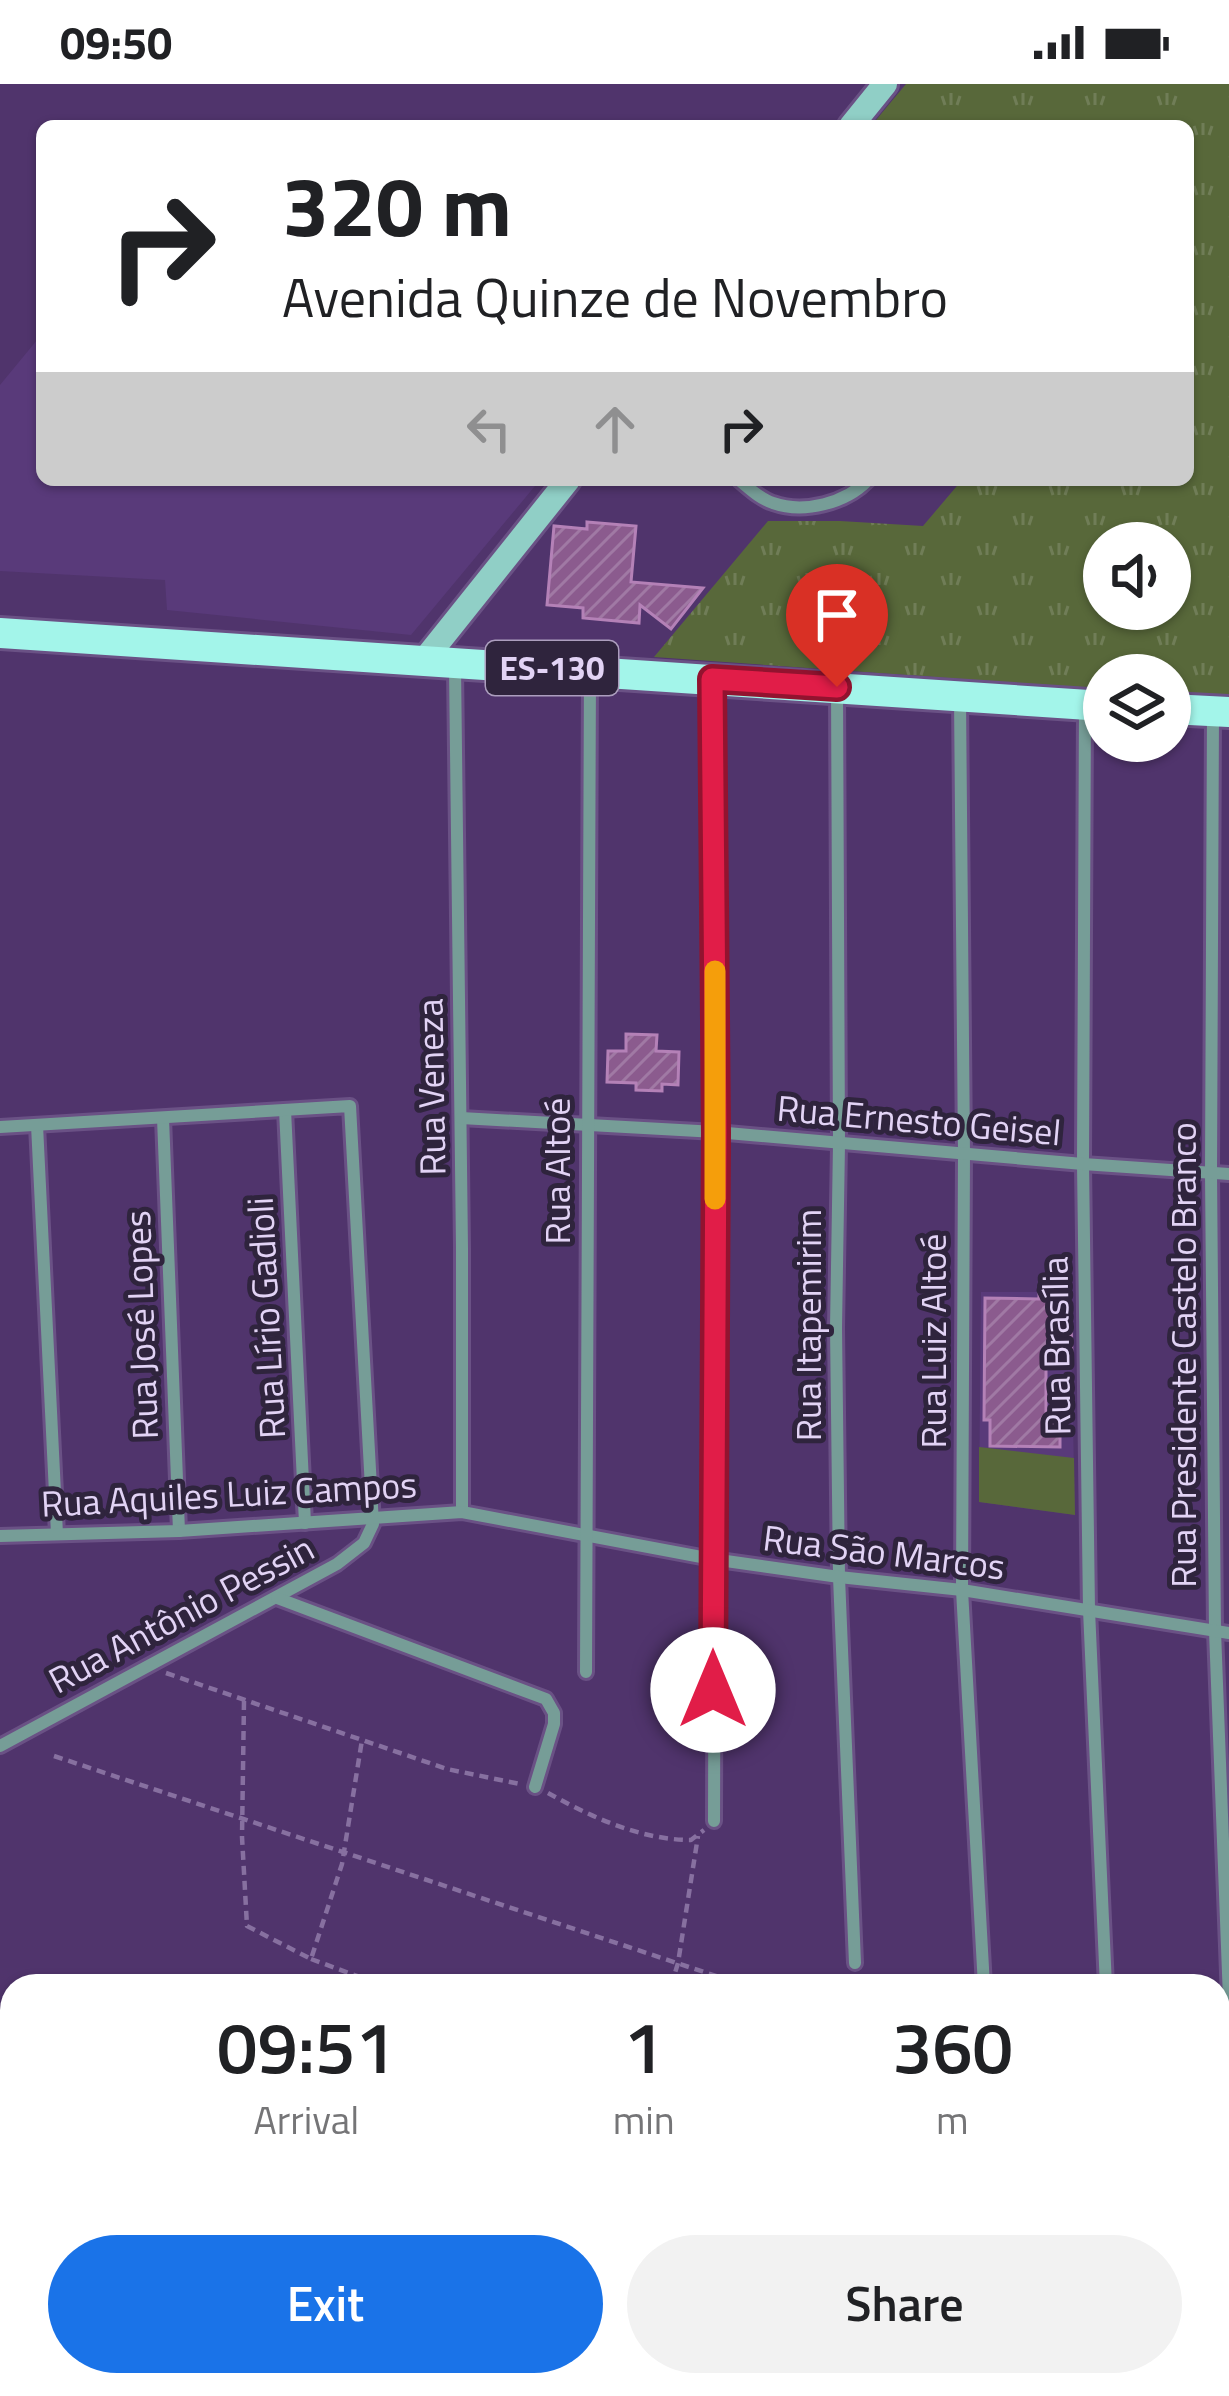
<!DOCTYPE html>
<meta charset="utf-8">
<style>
body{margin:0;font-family:"Titillium Web",sans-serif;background:#f2f2f2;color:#202124;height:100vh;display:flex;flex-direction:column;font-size:45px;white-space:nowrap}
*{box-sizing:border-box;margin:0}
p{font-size:39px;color:#757577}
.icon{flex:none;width:66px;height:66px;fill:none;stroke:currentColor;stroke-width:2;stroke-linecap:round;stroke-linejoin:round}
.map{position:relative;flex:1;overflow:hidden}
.details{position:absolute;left:0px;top:1890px;width:1230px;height:423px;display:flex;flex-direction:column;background:#fff;border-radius:36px 36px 0 0;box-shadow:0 3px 9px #0004}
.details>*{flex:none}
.banner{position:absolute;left:36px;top:36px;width:1158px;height:366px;border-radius:18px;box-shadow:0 3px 9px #0004;background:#fff;color:#202124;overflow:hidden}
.tools{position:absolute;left:1083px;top:438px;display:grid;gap:24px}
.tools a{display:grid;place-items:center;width:108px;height:108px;border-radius:50%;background:#fff;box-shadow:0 3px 9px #0004;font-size:60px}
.pin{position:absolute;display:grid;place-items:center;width:102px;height:102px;color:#fff;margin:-123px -51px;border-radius:50% 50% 50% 0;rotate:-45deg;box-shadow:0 0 12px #0007}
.pin .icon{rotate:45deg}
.me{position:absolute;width:132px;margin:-66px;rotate:0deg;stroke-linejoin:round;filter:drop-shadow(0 0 9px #0008)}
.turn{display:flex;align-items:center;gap:42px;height:252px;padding:0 48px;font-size:54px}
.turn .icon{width:156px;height:156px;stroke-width:2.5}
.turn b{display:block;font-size:84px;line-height:102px}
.lanes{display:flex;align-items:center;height:114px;padding:0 48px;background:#0003;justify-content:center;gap:60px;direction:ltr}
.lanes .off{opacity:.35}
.eta{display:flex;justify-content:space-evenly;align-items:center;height:204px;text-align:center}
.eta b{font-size:72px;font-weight:600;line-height:84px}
.button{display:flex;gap:24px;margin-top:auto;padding:24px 48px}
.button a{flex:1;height:138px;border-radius:72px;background:#1a73e8;color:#fff;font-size:48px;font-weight:600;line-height:138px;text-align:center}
.button a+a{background:#f2f2f2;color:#202124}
.status{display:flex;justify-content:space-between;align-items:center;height:84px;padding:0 60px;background:#fff;direction:ltr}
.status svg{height:33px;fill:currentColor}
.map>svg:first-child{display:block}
</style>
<div class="status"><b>09:50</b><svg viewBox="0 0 49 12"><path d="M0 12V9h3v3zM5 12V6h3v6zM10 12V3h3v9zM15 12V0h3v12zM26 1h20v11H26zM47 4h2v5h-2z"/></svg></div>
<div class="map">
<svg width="1229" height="2312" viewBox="0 0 1229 2312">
<defs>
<pattern id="grass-tufts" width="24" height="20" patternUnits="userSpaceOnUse" patternTransform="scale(3)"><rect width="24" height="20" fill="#58683a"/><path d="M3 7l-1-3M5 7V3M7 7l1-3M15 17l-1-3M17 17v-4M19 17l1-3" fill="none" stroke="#707d57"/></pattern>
<pattern id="forest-firs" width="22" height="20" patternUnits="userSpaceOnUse" patternTransform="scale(3)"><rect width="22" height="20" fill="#58683a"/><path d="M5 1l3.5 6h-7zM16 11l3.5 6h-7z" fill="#707d57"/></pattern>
<pattern id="building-hatch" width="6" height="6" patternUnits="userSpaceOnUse" patternTransform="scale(3)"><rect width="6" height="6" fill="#8b5b8e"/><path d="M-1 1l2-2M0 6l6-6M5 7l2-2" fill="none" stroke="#a079a4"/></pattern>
</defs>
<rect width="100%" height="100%" fill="#50346c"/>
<!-- built -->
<g fill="#593a7a">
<polygon points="42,250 42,396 540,396 411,551 167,526 165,496 0,487 0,301"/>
<polygon points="981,1208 1070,1208 1075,1431 979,1418"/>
</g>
<!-- grass -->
<path fill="url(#grass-tufts)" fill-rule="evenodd" d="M906,0h323v612l-59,-3v-18h-66v14l-450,-32 114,-136h72l83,5 39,-46h226v-354h-317zM1104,459h66v66h-66z"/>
<!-- forest -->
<g fill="url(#forest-firs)">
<polygon points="0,1947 7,1968 7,2013 12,2012 12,2301 307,2301 313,2312 0,2312"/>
<polygon points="1229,2060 1229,2166 1218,2174 1218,2064"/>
<polygon points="773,2301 928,2301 919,2312 774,2312"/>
</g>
<!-- garden -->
<polygon fill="#58683a" points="979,1363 1074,1374 1075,1431 979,1418"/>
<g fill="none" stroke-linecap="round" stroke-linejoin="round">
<!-- stream -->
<polyline stroke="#072c47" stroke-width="6" points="0,2296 14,2312"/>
</g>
<!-- building -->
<g fill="url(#building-hatch)" stroke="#b481b7" stroke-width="3">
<polygon points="587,438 636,442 631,498 703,504 671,545 640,521 639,539 583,534 583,524 547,521 554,442 587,445"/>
<polygon points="626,950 657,951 656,967 679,968 678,1001 662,1000 662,1007 636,1006 636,999 607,998 608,967 626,967"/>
<polygon points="1039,1208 1070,1208 1072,1272 1046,1273 1046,1331 1060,1331 1060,1363 990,1362 990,1336 984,1336 985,1214 1039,1215"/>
</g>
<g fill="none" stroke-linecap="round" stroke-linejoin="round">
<!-- street casing -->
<g stroke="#6a5185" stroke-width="18">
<g id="street">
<path d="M739,396c10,8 21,19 34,23 31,11 73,0 95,-23"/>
<polyline points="455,583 462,1164 462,1428"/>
<polyline points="713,596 716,1048 714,1737"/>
<polyline points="837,604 839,1060 836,1244 839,1493 855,1879"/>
<polyline points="960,613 964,1070 962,1506 984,1902"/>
<polyline points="1085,622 1083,1080 1089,1526 1106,1902"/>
<polyline points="1213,628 1211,1089 1215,1547 1229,1915"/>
<polyline points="285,1026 305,1439"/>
<polyline points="163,1034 179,1447"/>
<polyline points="461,1034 716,1048 1083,1080 1229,1090"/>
<polyline points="37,1041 57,1450"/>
<polyline points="0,1043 350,1022 373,1440 364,1459 337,1480 0,1662"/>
<polyline points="0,1452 179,1447 462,1428 712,1475 839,1493 962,1506 1229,1549"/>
<polyline points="277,1514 546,1615 554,1629 554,1640 535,1703"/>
<polyline points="586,1588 590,587"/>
<polyline points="1218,2255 1229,2250"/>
<polyline points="1113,2312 1136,2301"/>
</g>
</g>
<!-- secondary casing -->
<g stroke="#6a5185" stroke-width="30">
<g id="secondary">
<polyline points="851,42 885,0"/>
<polyline points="425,575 568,396"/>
<polyline points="0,2183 12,2193"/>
<polyline points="166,2301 181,2312"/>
</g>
</g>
<!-- primary casing -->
<g stroke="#6a5185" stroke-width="36">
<g id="primary">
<polyline points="0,549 1104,622"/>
<polyline points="1170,625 1229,628"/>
</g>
</g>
<!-- path -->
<g stroke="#8770a0" stroke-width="4.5" stroke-dasharray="9 6" stroke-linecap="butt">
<polyline points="166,1589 447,1685 520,1700"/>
<polyline points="244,1617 242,1753 247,1842 311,1875 342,1780 362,1656"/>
<polyline points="54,1672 746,1902"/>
<path d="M548,1709c43,24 93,47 143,47l13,-10"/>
<polyline points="311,1875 384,1902"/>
<polyline points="671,1902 678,1879 698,1752"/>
</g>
<!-- street -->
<use href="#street" stroke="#769d97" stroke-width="12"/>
<!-- secondary -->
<use href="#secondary" stroke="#90cfc6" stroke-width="24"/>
<!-- primary -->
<use href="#primary" stroke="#a3f5ea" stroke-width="30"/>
</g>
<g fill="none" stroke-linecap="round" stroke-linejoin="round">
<!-- route casing -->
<g stroke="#92132f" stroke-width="30">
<polyline id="route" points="713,1606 716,1048 712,595 837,603"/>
</g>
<!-- route -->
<use href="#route" stroke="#e11d48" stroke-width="21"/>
<!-- slow -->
<polyline stroke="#f59e0b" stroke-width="21" points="715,887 715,1115"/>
</g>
<g text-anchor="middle" stroke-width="10" stroke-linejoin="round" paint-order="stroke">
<!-- shield labels -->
<rect fill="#2f243d" stroke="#ac9ebe" stroke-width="3" x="486" y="557" width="132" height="54" rx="9"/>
<g font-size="33" font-weight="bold" fill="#e2d3f5">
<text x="552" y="596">ES-130</text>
</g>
<!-- street labels -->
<g font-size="36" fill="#e2d3f5" stroke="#2f243d">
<text transform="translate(431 1003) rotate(-91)" y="13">Rua Veneza</text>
<text transform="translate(919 1036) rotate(5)" y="13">Rua Ernesto Geisel</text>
<text transform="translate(557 1087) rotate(-90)" y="13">Rua Altoé</text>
<text transform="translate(266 1234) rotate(-93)" y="13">Rua Lírio Gadioli</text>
<text transform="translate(141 1241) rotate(-92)" y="13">Rua José Lopes</text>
<text transform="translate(808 1241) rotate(-90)" y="13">Rua Itapemirim</text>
<text transform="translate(933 1257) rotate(-90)" y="13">Rua Luiz Altoé</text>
<text transform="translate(1056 1262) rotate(-91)" y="13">Rua Brasília</text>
<text transform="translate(1183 1271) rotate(-90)" y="13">Rua Presidente Castelo Branco</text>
<text transform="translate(229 1410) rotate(-3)" y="13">Rua Aquiles Luiz Campos</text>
<text transform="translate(884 1468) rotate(7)" y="13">Rua São Marcos</text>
<text transform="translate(181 1530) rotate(-28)" y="13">Rua Antônio Pessin</text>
</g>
</g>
</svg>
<div class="tools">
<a><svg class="icon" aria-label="sound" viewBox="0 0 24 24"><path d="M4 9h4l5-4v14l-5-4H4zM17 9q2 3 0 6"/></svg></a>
<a><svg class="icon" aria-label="layers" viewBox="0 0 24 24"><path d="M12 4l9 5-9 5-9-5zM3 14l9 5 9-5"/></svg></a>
</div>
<div class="pin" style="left:837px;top:603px;background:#d93025"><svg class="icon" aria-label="arrive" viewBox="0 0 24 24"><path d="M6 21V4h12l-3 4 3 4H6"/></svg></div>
<svg class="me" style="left:713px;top:1606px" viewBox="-20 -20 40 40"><circle r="19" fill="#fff"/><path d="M0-13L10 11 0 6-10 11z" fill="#e11d48"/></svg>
<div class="banner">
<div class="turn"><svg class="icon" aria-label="right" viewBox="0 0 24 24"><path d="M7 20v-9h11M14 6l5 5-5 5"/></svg><div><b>320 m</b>Avenida Quinze de Novembro</div></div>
<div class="lanes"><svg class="icon off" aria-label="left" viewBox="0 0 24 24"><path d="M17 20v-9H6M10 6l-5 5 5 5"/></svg><svg class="icon off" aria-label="ahead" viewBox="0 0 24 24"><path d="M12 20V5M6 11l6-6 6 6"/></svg><svg class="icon" aria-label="right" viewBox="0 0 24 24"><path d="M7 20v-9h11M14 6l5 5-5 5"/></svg></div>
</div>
<section class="details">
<div class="eta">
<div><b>09:51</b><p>Arrival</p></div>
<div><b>1</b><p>min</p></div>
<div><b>360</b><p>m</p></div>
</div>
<div class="button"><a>Exit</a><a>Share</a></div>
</section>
</div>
